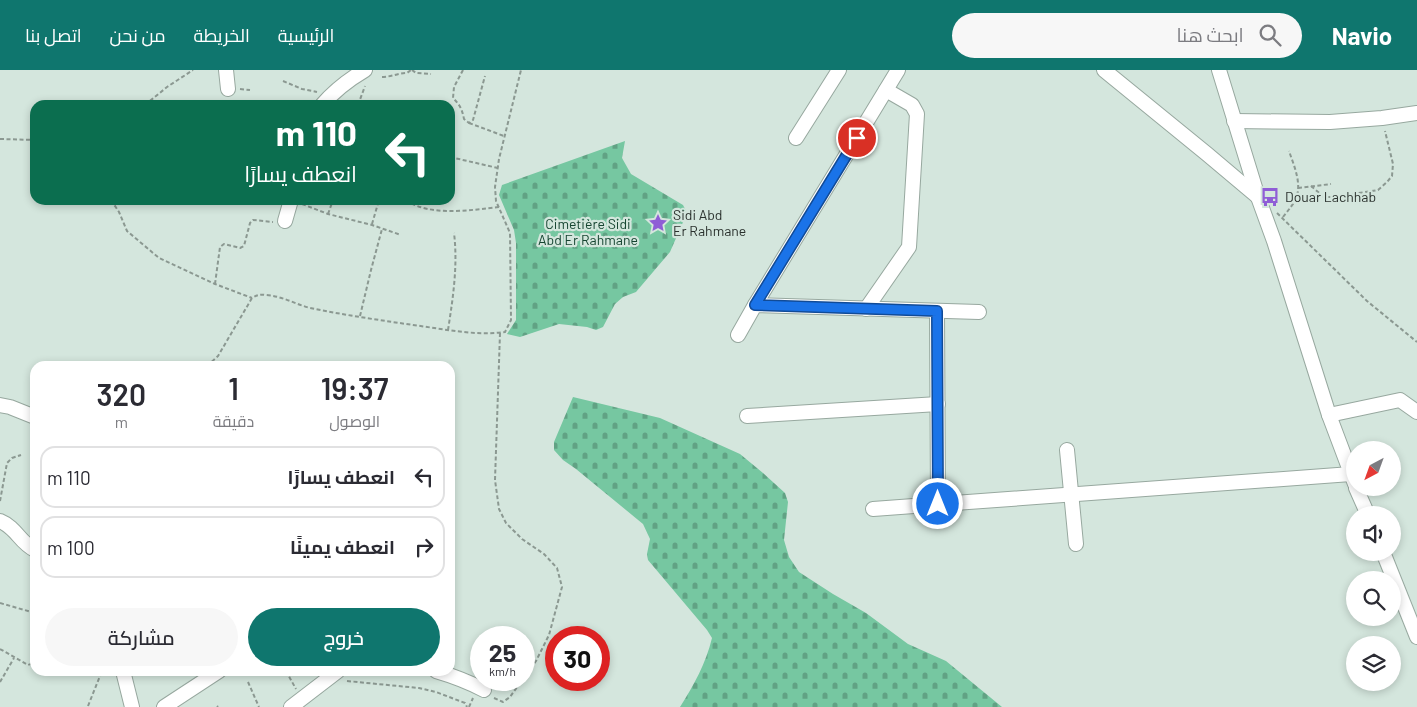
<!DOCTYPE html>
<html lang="ar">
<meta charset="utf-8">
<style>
body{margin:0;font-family:Barlow,Cairo,sans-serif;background:#f7f7f7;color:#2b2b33;direction:rtl;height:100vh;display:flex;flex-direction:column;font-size:19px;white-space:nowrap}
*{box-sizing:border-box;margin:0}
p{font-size:16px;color:#7c7c81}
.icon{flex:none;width:28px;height:28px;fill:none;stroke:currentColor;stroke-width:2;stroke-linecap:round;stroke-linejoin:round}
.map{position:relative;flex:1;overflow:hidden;direction:ltr}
.drawer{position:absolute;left:30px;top:291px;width:425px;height:315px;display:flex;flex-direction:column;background:#fff;border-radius:15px;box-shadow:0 2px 8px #0003;direction:rtl}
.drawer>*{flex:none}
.hud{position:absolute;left:30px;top:30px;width:425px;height:105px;border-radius:15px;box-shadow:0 2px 8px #0003;direction:rtl;background:#0b6e4f;color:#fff;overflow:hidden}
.needle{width:32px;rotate:221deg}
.tools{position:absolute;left:1346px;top:371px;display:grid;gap:10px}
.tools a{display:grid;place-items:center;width:55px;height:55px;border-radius:50%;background:#fff;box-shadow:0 2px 8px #0003;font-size:25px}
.speed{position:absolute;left:470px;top:556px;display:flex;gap:10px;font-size:25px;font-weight:700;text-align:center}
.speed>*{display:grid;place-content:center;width:65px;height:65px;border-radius:50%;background:#fff;box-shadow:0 2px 8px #0003;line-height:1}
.speed small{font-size:12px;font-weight:400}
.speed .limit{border:8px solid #d22;background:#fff;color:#111}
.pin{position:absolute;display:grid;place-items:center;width:42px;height:42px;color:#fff;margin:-21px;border:2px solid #fff;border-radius:50%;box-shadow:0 1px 5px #0007}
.me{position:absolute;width:55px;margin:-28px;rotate:0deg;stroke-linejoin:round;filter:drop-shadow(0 0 4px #0008)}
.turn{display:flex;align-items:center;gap:18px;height:105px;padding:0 15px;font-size:22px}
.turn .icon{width:65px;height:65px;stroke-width:2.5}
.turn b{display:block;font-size:35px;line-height:42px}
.eta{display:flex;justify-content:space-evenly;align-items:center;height:85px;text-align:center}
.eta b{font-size:30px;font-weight:600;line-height:35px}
.primary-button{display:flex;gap:10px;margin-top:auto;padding:10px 15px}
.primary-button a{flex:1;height:58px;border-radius:30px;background:#0f766e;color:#fff;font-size:20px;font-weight:600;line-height:58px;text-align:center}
.primary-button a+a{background:#f7f7f7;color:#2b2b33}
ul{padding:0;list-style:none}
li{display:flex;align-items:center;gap:15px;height:62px;margin:0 10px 8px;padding:0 5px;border:2px solid #e1e1e2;border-radius:15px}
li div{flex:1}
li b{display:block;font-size:19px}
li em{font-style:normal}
header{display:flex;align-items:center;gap:30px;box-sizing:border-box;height:70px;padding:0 25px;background:#0f766e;color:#fff}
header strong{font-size:24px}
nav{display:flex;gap:28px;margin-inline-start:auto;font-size:18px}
.search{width:350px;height:45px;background:#f7f7f7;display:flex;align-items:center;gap:12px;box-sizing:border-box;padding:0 18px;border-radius:28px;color:#7c7c81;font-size:19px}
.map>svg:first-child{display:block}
</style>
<header>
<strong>Navio</strong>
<div class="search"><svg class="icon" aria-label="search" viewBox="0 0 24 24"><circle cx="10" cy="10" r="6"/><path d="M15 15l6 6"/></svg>ابحث هنا</div>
<nav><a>الرئيسية</a><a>الخريطة</a><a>من نحن</a><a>اتصل بنا</a></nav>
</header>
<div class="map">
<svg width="1417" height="637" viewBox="0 0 1417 637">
<defs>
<pattern id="cemetery-stones" width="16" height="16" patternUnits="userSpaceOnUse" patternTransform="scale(1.25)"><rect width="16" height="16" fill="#76c7a1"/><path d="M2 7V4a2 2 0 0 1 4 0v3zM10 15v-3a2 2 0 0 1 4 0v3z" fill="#61a284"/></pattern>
</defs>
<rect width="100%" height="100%" fill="#d4e6dd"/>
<!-- cemetery -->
<g fill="url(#cemetery-stones)">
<polygon points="625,71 622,88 631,104 683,135 687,143 670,182 636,222 623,227 615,234 603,257 596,260 587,257 559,254 520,267 507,264 516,250 516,173 514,160 499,125 502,115"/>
<path d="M573,327l87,21 80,36 23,19 22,20 3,9 -4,38 5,17 10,15 34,22 33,19 42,31 38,17 56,46h-322c14,-22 26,-44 32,-69l-5,-8 -59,-70 -1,-6 3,-15 -7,-15 -67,-55 -13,-9 -9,-10v-8z"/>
</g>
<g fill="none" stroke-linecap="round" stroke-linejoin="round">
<!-- minor casing -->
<g stroke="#97a89f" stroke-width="16">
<g id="minor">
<polyline points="226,0 228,19"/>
<polyline points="1104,0 1207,84 1258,127"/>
<polyline points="1219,0 1258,127 1274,171 1329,345 1355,414"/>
<path d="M322,35c13,-15 26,-25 43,-35"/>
<polyline points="1234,51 1330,52 1382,48 1417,43"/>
<polyline points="796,68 839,0"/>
<polyline points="285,151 291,130"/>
<polyline points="755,235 898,0"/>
<polyline points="866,239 909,177 917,44 912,35 886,20"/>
<polyline points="937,241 938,433"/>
<polyline points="738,265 755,235 979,242"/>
<polyline points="0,335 10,337 35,347"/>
<polyline points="1329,345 1400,330 1417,342"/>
<polyline points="747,346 938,334"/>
<polyline points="1067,380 1076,474"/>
<polyline points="1356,418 1368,445"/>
<polyline points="873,439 1351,404"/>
<path d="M0,451c17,7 19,21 35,29"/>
<polyline points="1383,482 1417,567"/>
<polyline points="123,601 132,637"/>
<path d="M436,601c17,5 33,11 48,19"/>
<polyline points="164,637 219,601"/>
<polyline points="291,637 338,601"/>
</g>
</g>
<!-- path -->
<g stroke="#8b9891" stroke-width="2" stroke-dasharray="4 2.5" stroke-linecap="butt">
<polyline points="412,0 416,3 431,4"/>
<path d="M463,0l-9,17 -1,11c7,7 9,11 11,21l5,4 4,-3 12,-44"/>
<path d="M382,7c9,0 16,-4 25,-4l4,-3"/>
<polyline points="283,11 302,19 317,22"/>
<polyline points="240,19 250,20"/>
<polyline points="145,35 167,17 193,0"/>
<polyline points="358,35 365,16"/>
<polyline points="382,35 382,34"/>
<polyline points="469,53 504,66"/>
<polyline points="0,69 35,70"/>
<polyline points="450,87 498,98"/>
<polyline points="1311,116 1324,127 1333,127 1378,120 1387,112 1392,106 1393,94 1385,61"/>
<polyline points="1298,118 1331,114"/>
<polyline points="111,130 119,142 127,161 159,188 215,214 252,228"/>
<path d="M406,130c23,17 66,10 93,7"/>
<polyline points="302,134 328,144 372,155 401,165"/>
<polyline points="1277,143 1367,231 1417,272"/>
<polyline points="328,144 333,130"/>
<path d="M1283,147c4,-5 8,-10 12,-16 8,-16 -1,-35 -6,-50"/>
<polyline points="372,154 379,130"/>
<polyline points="215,214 220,177 224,174 240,178 244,176 250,153 253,150 273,152"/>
<polyline points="360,246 371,200 382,159"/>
<path d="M448,260c5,-32 10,-65 6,-97"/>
<polyline points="500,263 495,410 499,439 506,453 522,469 544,484 557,498 562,517 549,565 536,591 524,608"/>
<path d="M207,296l11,-10 34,-58c5,-3 8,-4 14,-3 16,1 29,9 44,13 34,7 69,12 103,17 31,4 61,11 92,7l6,-12 -1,-87 -14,-32 -1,-14 4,-28 22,-89"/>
<polyline points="0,431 7,393 12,388 21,385"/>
<polyline points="0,533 35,543"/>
<polyline points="0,579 28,595 34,593 35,590"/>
<polyline points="286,601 296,619"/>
<polyline points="347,611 419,618 436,622 465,633 467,637"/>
<polyline points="0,612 14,588"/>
<polyline points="248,612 259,637"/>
<polyline points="494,628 503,632 510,627 522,610"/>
<polyline points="88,636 102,601"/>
<polyline points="217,636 218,637"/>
<polyline points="469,637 473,628"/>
</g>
<!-- minor -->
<use href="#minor" stroke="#fff" stroke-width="14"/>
</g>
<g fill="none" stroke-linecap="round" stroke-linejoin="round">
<!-- route casing -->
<g stroke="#114b97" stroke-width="12">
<polyline id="route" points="857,68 755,235 937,241 938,434"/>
</g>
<!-- route -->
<use href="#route" stroke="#1a73e8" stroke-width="9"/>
</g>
<!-- icons -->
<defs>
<g id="bus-bare" transform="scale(1.5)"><path d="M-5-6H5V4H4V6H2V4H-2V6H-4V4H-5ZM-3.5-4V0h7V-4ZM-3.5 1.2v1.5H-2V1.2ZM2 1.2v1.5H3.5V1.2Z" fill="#8f5dd6" stroke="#d4e6dd" stroke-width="2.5" paint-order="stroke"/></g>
<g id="sight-bare" transform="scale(1.5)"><path d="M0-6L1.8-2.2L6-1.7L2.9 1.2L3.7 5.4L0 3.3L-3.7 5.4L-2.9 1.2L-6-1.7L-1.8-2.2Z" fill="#8f5dd6" stroke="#d4e6dd" stroke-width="2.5" paint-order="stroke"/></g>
</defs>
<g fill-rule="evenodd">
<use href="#bus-bare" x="1270" y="127"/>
<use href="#sight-bare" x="658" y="153"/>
</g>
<g text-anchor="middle" stroke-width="4.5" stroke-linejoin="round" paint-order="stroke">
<!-- poi labels -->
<g font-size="14" fill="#2a312d" stroke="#d4e6dd" text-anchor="start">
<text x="1285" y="132">Douar Lachhab</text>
<text x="673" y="150">Sidi Abd<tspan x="673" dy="16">Er Rahmane</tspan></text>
</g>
<!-- park labels -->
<g font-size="14" fill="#164531" stroke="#d4e6dd">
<text x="588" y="159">Cimetière Sidi<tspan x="588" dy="16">Abd Er Rahmane</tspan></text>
</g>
</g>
</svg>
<div class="tools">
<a><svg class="needle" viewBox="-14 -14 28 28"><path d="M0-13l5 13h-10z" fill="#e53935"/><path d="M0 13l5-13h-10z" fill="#7c7c81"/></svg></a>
<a><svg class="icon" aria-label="sound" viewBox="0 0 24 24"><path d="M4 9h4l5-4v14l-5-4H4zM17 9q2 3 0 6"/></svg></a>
<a><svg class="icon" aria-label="search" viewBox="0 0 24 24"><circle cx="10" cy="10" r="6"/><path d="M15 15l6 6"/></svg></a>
<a><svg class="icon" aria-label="layers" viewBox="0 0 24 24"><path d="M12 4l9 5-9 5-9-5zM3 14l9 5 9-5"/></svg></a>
</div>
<div class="speed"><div>25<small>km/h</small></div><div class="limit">30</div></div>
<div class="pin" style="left:857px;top:68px;background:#d93025"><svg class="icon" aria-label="arrive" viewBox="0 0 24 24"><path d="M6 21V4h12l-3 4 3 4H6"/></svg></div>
<svg class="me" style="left:938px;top:434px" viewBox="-20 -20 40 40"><circle r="17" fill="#1a73e8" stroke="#fff" stroke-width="3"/><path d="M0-11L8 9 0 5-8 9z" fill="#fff"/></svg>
<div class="hud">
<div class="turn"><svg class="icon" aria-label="left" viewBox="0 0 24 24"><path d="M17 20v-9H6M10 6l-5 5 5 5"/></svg><div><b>110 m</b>انعطف يسارًا</div></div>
</div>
<section class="drawer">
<div class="eta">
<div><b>19:37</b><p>الوصول</p></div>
<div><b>1</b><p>دقيقة</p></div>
<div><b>320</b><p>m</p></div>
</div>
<ul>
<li><svg class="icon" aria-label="left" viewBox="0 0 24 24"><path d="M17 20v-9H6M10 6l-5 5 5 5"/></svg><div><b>انعطف يسارًا</b></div><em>110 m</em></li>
<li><svg class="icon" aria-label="right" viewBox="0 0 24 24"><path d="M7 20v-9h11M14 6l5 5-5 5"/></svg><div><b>انعطف يمينًا</b></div><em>100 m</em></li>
</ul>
<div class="primary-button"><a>خروج</a><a>مشاركة</a></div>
</section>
</div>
